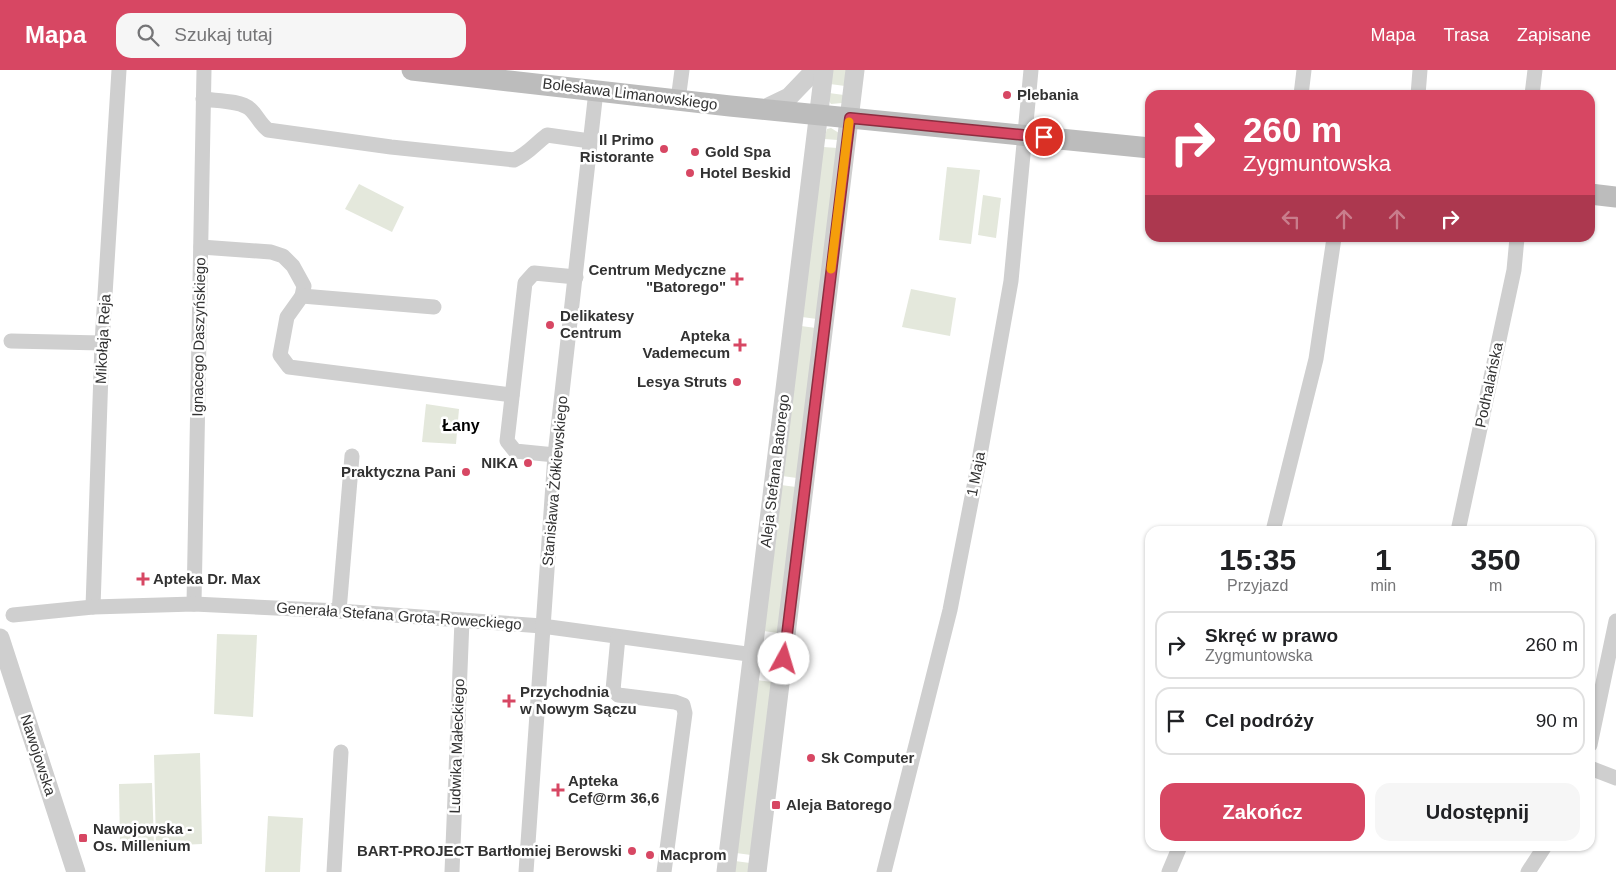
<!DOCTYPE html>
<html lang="pl">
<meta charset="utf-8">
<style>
body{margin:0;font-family:Arial,sans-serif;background:#f6f6f6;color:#202124;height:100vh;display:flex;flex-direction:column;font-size:19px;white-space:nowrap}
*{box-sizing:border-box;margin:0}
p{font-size:16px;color:#757577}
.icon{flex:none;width:28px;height:28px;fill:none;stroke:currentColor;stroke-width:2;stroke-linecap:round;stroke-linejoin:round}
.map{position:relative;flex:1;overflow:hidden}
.panel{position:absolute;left:1145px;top:456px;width:450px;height:325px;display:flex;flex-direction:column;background:#fff;border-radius:15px;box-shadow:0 1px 4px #0004}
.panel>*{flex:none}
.guide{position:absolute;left:1145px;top:20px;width:450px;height:152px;border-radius:15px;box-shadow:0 1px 4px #0004;background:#d74763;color:#fff;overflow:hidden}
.pin{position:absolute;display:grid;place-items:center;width:42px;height:42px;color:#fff;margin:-21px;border:2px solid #fff;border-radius:50%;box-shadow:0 1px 5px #0007}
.me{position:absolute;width:55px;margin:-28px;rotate:6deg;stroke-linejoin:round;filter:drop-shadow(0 0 4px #0008)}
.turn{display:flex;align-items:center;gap:18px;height:105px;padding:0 15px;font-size:22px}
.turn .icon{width:65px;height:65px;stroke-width:2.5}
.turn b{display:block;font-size:35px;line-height:42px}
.lanes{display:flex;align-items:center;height:48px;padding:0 15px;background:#0003;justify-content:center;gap:25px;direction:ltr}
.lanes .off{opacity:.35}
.eta{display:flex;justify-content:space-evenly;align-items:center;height:85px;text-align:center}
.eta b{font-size:30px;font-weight:800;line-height:35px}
.primary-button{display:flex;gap:10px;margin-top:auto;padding:10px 15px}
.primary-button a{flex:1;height:58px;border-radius:15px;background:#d74763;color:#fff;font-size:20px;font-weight:800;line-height:58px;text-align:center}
.primary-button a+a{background:#f6f6f6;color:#202124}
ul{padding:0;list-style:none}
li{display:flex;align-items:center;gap:15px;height:68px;margin:0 10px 8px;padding:0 5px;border:2px solid #e0e0e0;border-radius:15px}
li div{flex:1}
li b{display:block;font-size:19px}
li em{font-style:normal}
header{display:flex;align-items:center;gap:30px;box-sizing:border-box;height:70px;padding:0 25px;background:#d74763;color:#fff}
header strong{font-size:24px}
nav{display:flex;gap:28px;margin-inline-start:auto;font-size:18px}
.search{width:350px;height:45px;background:#f6f6f6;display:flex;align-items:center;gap:12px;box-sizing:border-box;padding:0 18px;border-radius:15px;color:#757577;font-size:19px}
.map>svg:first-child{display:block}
</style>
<header>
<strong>Mapa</strong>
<div class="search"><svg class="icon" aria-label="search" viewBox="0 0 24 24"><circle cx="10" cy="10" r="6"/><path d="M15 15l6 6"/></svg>Szukaj tutaj</div>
<nav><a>Mapa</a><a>Trasa</a><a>Zapisane</a></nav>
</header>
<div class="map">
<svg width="1616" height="802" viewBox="0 0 1616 802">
<rect width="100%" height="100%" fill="#fff"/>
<!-- green -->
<g fill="#e4e8dc">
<polygon points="832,0 847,0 845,16 830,14"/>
<polygon points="829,23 844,25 842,33 831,34 829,31"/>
<polygon points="831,58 839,63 838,70 824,69 827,59"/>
<polygon points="823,77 838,78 817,249 802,247"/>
<polygon points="947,97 980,100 971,174 939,170"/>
<polygon points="359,114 404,137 392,162 345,139"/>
<polygon points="983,125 1001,128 996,168 978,165"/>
<polygon points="911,219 956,228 950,266 902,257"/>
<polygon points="801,256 816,258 797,408 782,406"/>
<polygon points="426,334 459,339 456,374 422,372"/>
<polygon points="781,415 796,417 779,563 763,561"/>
<polygon points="217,564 257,565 253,647 214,644"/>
<polygon points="757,610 773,612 751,785 736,783"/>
<polygon points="200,683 202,774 156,776 154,685"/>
<polygon points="152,713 154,775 120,775 119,714"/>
<polygon points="268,746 303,748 300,802 265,802"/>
<polygon points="735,791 750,793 749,802 734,802"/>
</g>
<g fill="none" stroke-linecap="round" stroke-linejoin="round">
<!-- minor -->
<g stroke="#cfcfcf" stroke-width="15">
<polyline points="1301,25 1304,0"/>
<polyline points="1418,25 1420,0"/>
<polyline points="1532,25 1535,0"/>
<path d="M203,29c13,2 37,1 47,10 7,6 9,14 18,21l123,17 123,13c14,-6 21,-16 33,-25l43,6"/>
<polyline points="678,30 682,0"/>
<polyline points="201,177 271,182 283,186 293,196 304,216 302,226 287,247 280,285 289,297 512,325"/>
<polyline points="302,226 434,237"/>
<polyline points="11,271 102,273"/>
<polyline points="555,385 515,381 507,371 525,213 534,203 576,207"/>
<polyline points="1273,461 1316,289 1334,168"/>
<polyline points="1458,461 1514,200 1517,168"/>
<polyline points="194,534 204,0"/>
<polyline points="93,537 102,273 119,0"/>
<polyline points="339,541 352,386"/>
<polyline points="13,545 93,537 194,534 339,541 542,556 784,589"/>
<polyline points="618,567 613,620 618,625 675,632 683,635 685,643 664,802"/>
<polyline points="1590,675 1616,551"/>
<polyline points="1590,698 1616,708"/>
<polyline points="334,802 341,682"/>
<polyline points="452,802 462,550"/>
<polyline points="526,802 555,385 596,21"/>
<polyline points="884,802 950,540 978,396 1011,211 1031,0"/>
<polyline points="1169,802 1180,776"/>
<polyline points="1528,802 1545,776"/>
</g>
<!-- tertiary -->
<g stroke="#cfcfcf" stroke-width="19">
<polyline points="764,39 789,27 815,0"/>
<polyline points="0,568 76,802"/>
<polyline points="726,802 824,0"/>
<polyline points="757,802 855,0"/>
</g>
<!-- secondary -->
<g stroke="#bcbcbc" stroke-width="21">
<polyline points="412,0 730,36 1150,78"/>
<polyline points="1590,124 1616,127"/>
</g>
</g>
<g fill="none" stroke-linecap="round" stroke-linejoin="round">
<!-- route casing -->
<g stroke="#8c2e40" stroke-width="12">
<polyline id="route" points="784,589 850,48 1044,67"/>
</g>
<!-- route -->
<use href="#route" stroke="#d74763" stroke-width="9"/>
<!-- slow -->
<polyline stroke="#f59e0b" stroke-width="9" points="831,199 849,52"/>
</g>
<!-- markers -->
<g fill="#d74763" stroke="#fff" stroke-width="2">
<circle cx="1007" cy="25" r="5"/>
<circle cx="664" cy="79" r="5"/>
<circle cx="695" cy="82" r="5"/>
<circle cx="690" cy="103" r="5"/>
<path d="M734.5 201.5h5v5h5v5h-5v5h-5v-5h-5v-5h5z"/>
<circle cx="550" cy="255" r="5"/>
<path d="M737.5 267.5h5v5h5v5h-5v5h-5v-5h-5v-5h5z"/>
<circle cx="737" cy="312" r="5"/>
<circle cx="528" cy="393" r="5"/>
<circle cx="466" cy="402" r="5"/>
<path d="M140.5 501.5h5v5h5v5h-5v5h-5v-5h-5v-5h5z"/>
<path d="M506.5 623.5h5v5h5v5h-5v5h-5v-5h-5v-5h5z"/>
<circle cx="811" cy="688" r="5"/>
<path d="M555.5 712.5h5v5h5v5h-5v5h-5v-5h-5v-5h5z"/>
<rect x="771" y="730" width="10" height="10" rx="2.5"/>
<rect x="78" y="763" width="10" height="10" rx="2.5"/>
<circle cx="632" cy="781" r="5"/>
<circle cx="650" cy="785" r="5"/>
</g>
<g text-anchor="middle" stroke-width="5" stroke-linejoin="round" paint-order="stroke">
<!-- street labels -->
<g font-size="15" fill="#323232" stroke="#fff">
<text transform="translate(630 24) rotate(7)" y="5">Bolesława Limanowskiego</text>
<text transform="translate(199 267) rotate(-89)" y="5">Ignacego Daszyńskiego</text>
<text transform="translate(103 269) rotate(-87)" y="5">Mikołaja Reja</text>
<text transform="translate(1489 315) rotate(-78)" y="5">Podhalańska</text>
<text transform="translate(775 401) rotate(-83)" y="5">Aleja Stefana Batorego</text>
<text transform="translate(976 404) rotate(-79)" y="5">1 Maja</text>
<text transform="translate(555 411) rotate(-85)" y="5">Stanisława Żółkiewskiego</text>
<text transform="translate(399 546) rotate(4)" y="5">Generała Stefana Grota-Roweckiego</text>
<text transform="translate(457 676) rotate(-88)" y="5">Ludwika Małeckiego</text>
<text transform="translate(38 685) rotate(72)" y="5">Nawojowska</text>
</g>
<!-- poi labels -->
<g font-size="15" font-weight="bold" fill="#323232" stroke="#fff" text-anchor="start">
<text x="1017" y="30">Plebania</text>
<text x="654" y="75" text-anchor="end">Il Primo<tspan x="654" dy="17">Ristorante</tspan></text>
<text x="705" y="87">Gold Spa</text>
<text x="700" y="108">Hotel Beskid</text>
<text x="726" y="205" text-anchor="end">Centrum Medyczne<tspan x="726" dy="17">"Batorego"</tspan></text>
<text x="560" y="251">Delikatesy<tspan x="560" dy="17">Centrum</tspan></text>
<text x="730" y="271" text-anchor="end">Apteka<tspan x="730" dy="17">Vademecum</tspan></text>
<text x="727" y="317" text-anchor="end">Lesya Struts</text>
<text x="518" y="398" text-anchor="end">NIKA</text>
<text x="456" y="407" text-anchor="end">Praktyczna Pani</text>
<text x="153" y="514">Apteka Dr. Max</text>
<text x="520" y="627">Przychodnia<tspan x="520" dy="17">w Nowym Sączu</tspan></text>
<text x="821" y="693">Sk Computer</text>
<text x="568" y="716">Apteka<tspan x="568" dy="17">Cef@rm 36,6</tspan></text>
<text x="786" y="740">Aleja Batorego</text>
<text x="93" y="764">Nawojowska -<tspan x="93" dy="17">Os. Millenium</tspan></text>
<text x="622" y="786" text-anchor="end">BART-PROJECT Bartłomiej Berowski</text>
<text x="660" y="790">Macprom</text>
</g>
<!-- neighbourhood labels -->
<g font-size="16" font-weight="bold" fill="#000" stroke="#fff">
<text x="461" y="361">Łany</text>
</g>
</g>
</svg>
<div class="pin" style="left:1044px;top:67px;background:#d93025"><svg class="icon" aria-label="arrive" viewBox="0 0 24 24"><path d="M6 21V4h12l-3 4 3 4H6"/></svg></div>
<svg class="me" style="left:784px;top:589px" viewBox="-20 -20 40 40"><circle r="19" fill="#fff"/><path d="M0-13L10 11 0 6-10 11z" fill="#d74763"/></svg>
<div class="guide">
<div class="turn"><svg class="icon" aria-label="right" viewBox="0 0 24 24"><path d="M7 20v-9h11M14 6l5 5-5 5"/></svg><div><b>260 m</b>Zygmuntowska</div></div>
<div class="lanes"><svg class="icon off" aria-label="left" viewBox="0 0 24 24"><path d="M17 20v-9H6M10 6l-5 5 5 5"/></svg><svg class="icon off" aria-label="ahead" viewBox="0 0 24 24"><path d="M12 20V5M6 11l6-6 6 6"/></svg><svg class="icon off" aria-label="ahead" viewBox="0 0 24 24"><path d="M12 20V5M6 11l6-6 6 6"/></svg><svg class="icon" aria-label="right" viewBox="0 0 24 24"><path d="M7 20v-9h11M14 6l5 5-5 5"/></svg></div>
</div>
<section class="panel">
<div class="eta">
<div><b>15:35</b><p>Przyjazd</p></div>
<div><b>1</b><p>min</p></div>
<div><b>350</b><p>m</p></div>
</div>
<ul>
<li><svg class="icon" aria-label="right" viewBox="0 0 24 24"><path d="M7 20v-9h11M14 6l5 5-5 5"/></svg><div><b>Skręć w prawo</b><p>Zygmuntowska</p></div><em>260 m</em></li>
<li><svg class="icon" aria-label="arrive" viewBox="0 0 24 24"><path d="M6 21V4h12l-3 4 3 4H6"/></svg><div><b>Cel podróży</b></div><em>90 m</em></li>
</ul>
<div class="primary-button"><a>Zakończ</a><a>Udostępnij</a></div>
</section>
</div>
